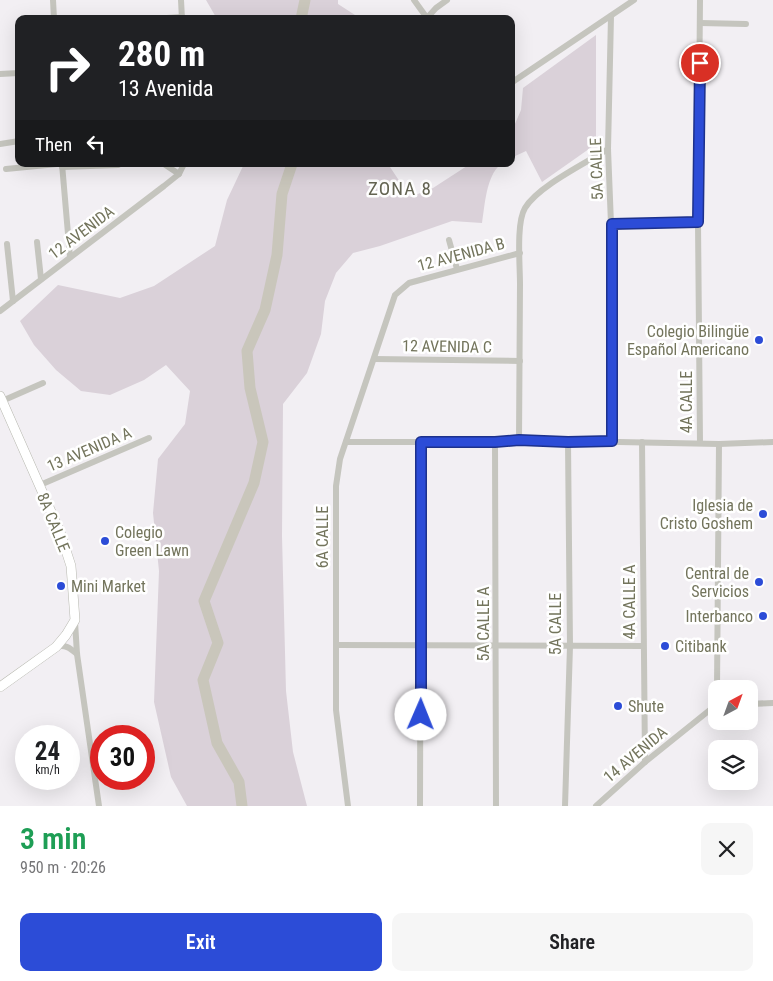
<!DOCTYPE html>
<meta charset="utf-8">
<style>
body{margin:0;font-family:"Roboto Condensed",sans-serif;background:#f6f6f6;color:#202124;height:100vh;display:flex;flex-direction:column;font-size:19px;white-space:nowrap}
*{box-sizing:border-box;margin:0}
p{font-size:16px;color:#757577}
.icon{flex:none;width:28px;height:28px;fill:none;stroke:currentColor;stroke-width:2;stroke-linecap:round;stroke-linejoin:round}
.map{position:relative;height:806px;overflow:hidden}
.panel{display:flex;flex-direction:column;background:#fff;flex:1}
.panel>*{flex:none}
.banner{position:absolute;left:15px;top:15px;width:500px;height:152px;border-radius:10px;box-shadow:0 5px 20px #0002;background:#202124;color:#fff;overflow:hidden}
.needle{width:32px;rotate:41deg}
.buttons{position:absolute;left:708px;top:680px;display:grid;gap:10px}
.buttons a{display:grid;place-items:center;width:50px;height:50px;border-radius:10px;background:#fff;box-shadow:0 5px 20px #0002;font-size:25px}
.speed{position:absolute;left:15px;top:725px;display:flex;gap:10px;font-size:25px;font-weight:700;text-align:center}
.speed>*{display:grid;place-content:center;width:65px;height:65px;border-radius:50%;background:#fff;box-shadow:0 5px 20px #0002;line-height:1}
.speed small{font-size:12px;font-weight:400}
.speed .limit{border:8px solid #d22;background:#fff;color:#111}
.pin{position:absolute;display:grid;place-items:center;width:42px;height:42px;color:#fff;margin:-21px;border:2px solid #fff;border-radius:50%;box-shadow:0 1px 5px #0007}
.me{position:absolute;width:55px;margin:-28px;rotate:1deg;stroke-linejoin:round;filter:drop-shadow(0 0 4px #0008)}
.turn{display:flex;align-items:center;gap:18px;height:105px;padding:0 20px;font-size:22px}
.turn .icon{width:65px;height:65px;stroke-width:2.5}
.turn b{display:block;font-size:35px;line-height:42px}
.then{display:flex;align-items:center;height:48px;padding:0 20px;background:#0003;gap:10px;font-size:19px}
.round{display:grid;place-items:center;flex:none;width:52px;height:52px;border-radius:10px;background:#f6f6f6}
.head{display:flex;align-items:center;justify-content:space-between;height:85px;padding:0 20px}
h1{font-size:30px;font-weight:600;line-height:38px;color:#1e9e55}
.button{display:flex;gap:10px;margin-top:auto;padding:10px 20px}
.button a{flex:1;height:58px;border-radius:10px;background:#2c4cd7;color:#fff;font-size:20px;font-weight:600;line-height:58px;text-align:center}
.button a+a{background:#f6f6f6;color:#202124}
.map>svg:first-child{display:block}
</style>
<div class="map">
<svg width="773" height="806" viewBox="0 0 773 806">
<rect width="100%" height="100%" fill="#f2eff3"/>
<!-- green -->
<g fill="#dad1d9">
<polygon points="206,0 338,0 338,4 355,15 380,16 379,19 217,19"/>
<polygon points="596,35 596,144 542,182 526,151 511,158 511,133 521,110 523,88"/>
<path d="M244,164h144l22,33 23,-9 37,-24h31c-15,12 -16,41 -19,59l-30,-2 -72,25 -27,7 -17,20 -11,28 -4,33 -14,39 -24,31 -1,132 4,155 7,61 14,54h-120l-16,-29 -17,-75 5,-131 -6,-58 5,-54 27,-35 5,-33 -24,-26 -22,15 -34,15 -29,-4 -25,-21 -22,-25 -14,-24 38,-36 62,13 34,-12 61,-40 12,-46z"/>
</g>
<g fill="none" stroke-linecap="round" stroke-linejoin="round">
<!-- river -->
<g stroke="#c9c6bb" stroke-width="11">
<polyline points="301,19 305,0"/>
<polyline points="242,806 239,782 217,743 203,680 218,643 204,601 254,483 263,442 250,388 247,351 265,310 277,255 282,194 292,164"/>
</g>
<!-- secondary casing -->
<g stroke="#b7b8af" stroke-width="10">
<polyline id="secondary" points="0,396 60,532 71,566 75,620 66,635 56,647 0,687"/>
</g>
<!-- street -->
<g stroke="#c5c5be" stroke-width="6">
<polyline points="53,0 54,19"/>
<polyline points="181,0 182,19"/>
<polyline points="414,0 427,18"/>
<polyline points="700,0 698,222 700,443"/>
<polyline points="611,16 608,149 611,224 612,441"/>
<polyline points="152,19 182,17"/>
<polyline points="426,19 436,8 447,0"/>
<polyline points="700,23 746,24"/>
<polyline points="0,74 19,73"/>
<polyline points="511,83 634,0"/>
<polyline points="0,144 19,141"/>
<polyline points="62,164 70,257"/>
<polyline points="164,164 179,174"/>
<polyline points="62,167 118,165"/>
<polyline points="6,169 57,164"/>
<polyline points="611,224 698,222"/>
<polyline points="449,240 457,269"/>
<polyline points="37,242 41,279"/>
<polyline points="7,244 13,301"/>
<polyline points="0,311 164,186 179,174 184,164"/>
<polyline points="374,359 520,361"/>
<polyline points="2,401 43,383"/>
<path d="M519,440c0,-52 1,-104 1,-156 0,-19 -4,-61 5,-76 13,-22 61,-45 83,-59"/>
<polyline points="346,442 495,442 519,440 719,444 773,442"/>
<polyline points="495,442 496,806"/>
<polyline points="642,442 645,762"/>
<polyline points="40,485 149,438"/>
<polyline points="75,622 77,654 99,806"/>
<polyline points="337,645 643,646"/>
<path d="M56,647c9,-3 14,1 21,7"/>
<polyline points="717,689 719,444"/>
<polyline points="749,704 773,703"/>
<polyline points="348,806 336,710 336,486 340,459 395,295 409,283 520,253"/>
<polyline points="420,806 421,442"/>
<polyline points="565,806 570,646 568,442"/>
<polyline points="596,806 645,762 716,705"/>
</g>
<!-- secondary -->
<use href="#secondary" stroke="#fff" stroke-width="9"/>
</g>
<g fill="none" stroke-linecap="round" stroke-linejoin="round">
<!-- route casing -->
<g stroke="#1d318c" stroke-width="12">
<polyline id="route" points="421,715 421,442 495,442 519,440 568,442 612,441 612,224 698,222 700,63"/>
</g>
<!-- route -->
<use href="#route" stroke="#2c4cd7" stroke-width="9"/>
</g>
<!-- markers -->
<g fill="#2c4cd7" stroke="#fff" stroke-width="2">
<circle cx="759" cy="340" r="5"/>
<circle cx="763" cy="514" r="5"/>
<circle cx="105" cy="541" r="5"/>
<circle cx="759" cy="582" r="5"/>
<circle cx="61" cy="586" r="5"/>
<circle cx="763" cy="616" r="5"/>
<circle cx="665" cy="646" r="5"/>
<circle cx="618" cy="706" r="5"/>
</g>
<g text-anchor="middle" stroke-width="5" stroke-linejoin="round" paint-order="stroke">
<!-- street labels -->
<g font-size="16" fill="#73745c" stroke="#fff">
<text transform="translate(596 169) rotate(-92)" y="6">5A CALLE</text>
<text transform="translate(81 232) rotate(-37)" y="6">12 AVENIDA</text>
<text transform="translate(461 254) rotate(-15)" y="6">12 AVENIDA B</text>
<text transform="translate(447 346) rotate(1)" y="6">12 AVENIDA C</text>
<text transform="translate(686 402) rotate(-90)" y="6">4A CALLE</text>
<text transform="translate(89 449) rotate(-23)" y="6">13 AVENIDA A</text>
<text transform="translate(54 522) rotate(68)" y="6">8A CALLE</text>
<text transform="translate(322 537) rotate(-90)" y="6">6A CALLE</text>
<text transform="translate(629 602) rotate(-90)" y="6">4A CALLE A</text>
<text transform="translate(483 624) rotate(-90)" y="6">5A CALLE A</text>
<text transform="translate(555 624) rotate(-90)" y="6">5A CALLE</text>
<text transform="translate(635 754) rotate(-40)" y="6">14 AVENIDA</text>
</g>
<!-- poi labels -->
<g font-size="16" fill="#73745c" stroke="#fff" text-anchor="end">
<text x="749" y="337">Colegio Bilingüe<tspan x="749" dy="18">Español Americano</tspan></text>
<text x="753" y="511">Iglesia de<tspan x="753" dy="18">Cristo Goshem</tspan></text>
<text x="115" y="538" text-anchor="start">Colegio<tspan x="115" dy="18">Green Lawn</tspan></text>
<text x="749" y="579">Central de<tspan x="749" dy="18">Servicios</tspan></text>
<text x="71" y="592" text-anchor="start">Mini Market</text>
<text x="753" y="622">Interbanco</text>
<text x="675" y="652" text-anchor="start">Citibank</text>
<text x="628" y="712" text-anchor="start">Shute</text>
</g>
<!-- quarter labels -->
<g font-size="19" letter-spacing="1" fill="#646452" stroke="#fff">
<text x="400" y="195">ZONA 8</text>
</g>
</g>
</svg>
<div class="buttons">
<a><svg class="needle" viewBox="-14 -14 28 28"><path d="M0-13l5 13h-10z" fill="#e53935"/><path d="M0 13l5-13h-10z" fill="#757577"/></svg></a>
<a><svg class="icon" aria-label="layers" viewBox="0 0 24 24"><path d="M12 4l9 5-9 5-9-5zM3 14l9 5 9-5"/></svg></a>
</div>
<div class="speed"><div>24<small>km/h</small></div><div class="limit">30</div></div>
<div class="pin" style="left:700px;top:63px;background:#d93025"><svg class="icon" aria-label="arrive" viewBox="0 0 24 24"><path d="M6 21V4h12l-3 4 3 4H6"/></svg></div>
<svg class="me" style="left:421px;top:715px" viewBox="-20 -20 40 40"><circle r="19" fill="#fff"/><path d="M0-13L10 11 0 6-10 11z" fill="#2c4cd7"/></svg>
<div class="banner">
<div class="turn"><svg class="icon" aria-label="right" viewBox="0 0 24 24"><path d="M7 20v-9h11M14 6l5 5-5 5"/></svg><div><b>280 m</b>13 Avenida</div></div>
<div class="then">Then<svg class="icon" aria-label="left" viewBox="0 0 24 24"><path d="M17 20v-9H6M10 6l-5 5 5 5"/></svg></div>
</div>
</div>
<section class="panel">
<div class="head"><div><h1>3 min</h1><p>950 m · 20:26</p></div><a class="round"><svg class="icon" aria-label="close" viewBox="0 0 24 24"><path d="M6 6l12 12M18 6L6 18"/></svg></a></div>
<div class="button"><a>Exit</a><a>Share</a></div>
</section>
